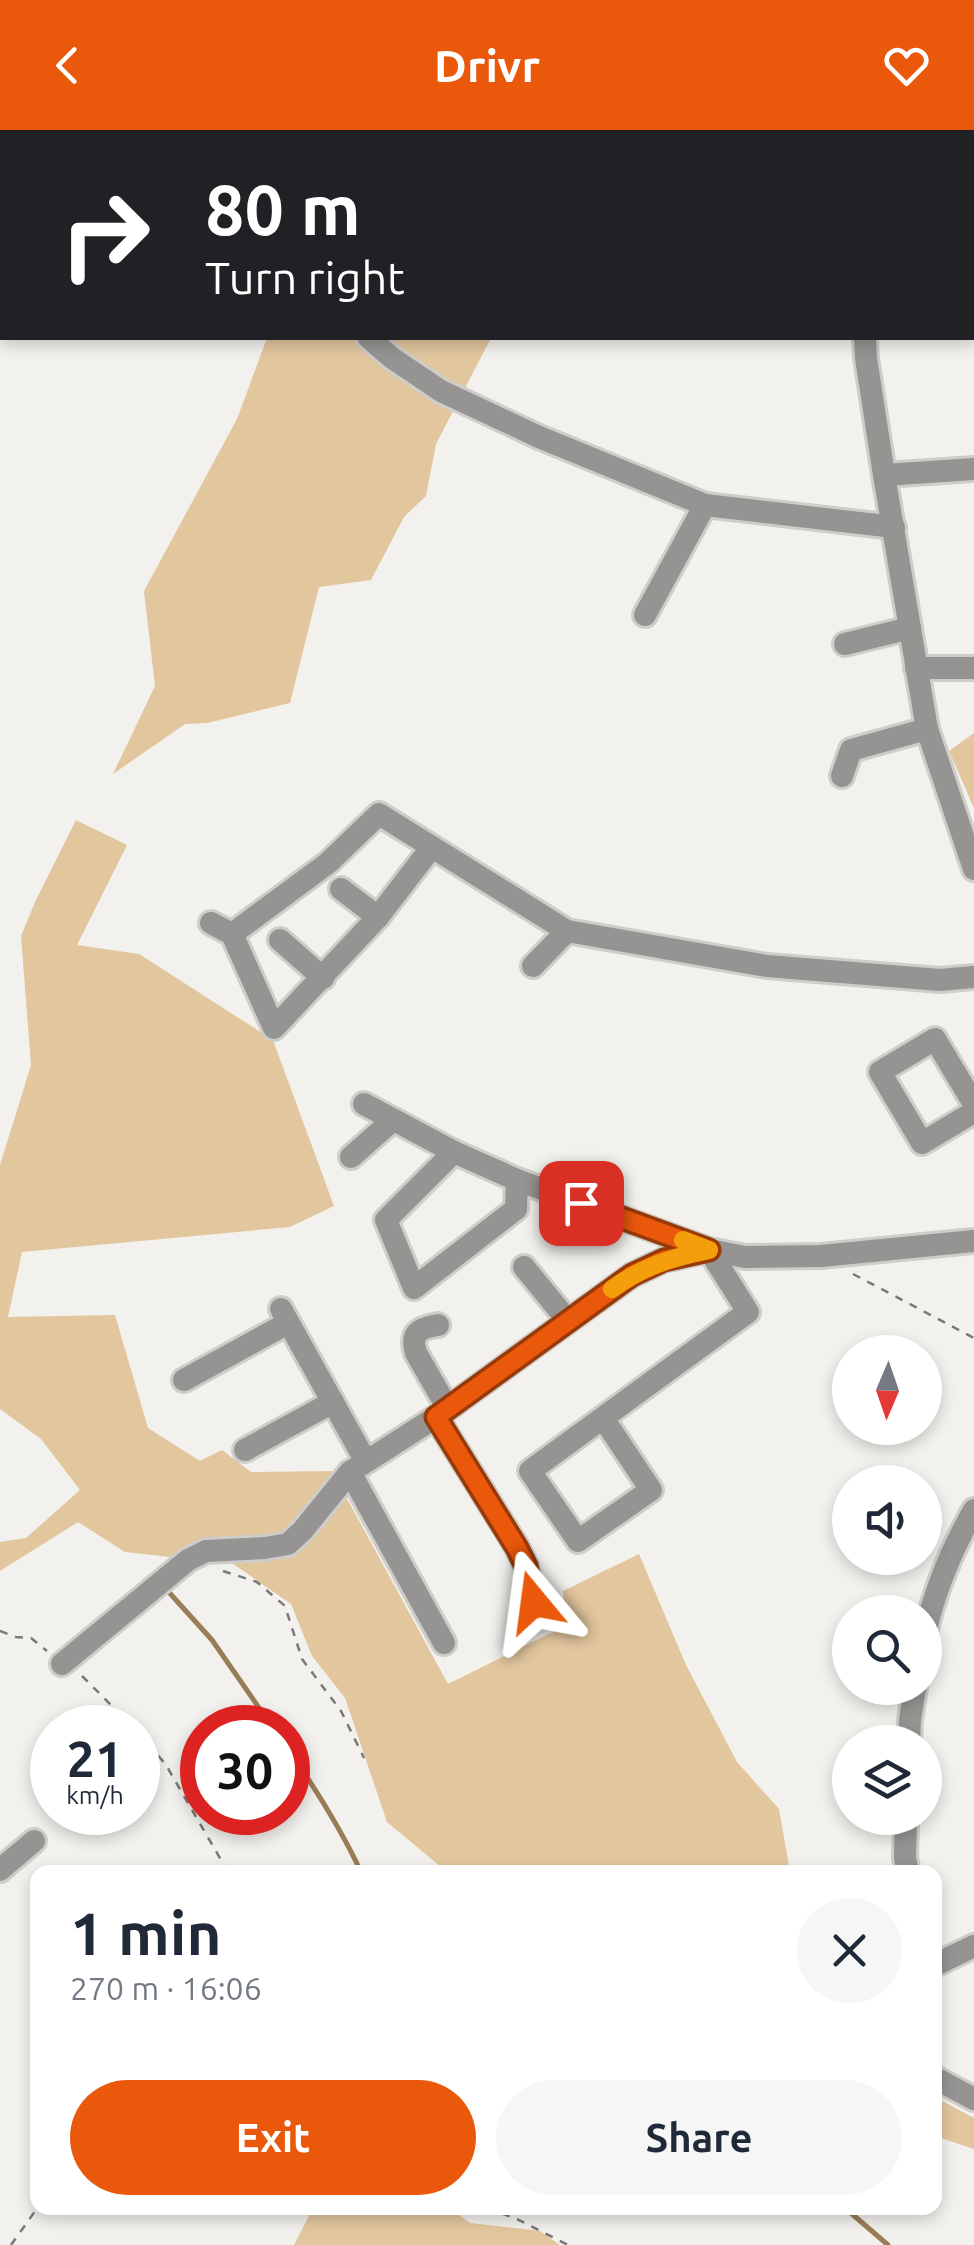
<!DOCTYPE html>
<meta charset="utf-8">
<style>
body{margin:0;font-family:Ubuntu,sans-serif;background:#f6f6f7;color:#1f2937;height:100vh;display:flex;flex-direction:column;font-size:38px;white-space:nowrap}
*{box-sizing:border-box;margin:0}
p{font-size:32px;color:#747a83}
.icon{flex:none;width:55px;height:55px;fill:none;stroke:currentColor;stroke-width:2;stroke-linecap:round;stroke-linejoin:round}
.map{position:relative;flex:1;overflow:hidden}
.panel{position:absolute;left:30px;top:1735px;width:912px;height:350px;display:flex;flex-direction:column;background:#fff;border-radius:20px;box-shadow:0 5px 15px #0003}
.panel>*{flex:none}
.top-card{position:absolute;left:0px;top:0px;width:975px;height:210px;box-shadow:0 5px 15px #0003;background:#202124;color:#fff;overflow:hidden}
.needle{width:65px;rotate:182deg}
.tools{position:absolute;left:832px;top:1205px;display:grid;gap:20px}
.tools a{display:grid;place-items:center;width:110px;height:110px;border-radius:50%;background:#fff;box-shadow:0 5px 15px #0003;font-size:50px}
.speed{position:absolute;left:30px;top:1575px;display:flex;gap:20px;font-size:50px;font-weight:700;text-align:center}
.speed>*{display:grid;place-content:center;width:130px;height:130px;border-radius:50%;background:#fff;box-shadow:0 5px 15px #0003;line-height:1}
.speed small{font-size:25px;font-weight:400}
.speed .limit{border:15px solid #d22;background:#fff;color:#111}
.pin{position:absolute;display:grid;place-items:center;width:85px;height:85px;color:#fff;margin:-42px;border-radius:20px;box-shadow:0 5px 15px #0006}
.me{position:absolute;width:110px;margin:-55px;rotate:344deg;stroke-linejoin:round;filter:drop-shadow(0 0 8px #0008)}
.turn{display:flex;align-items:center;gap:35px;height:210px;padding:0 40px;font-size:45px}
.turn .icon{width:130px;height:130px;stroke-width:2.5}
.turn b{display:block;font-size:70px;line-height:85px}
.round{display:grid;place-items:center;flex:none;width:105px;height:105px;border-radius:52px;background:#f6f6f7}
.head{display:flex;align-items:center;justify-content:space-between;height:170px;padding:0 40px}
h1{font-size:60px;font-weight:700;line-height:75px}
.button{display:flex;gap:20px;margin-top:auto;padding:20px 40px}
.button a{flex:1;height:115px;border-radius:60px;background:#ea580c;color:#fff;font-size:40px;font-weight:700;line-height:115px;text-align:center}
.button a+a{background:#f6f6f7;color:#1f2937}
header{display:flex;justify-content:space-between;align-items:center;height:130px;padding:0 40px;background:#ea580c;color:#fff;font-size:45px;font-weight:700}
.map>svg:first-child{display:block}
</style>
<header><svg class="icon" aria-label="back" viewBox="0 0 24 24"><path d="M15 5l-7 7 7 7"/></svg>Drivr<svg class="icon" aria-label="heart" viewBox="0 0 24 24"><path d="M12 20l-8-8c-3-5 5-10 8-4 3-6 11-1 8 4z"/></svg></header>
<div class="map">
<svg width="974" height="2115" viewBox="0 0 974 2115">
<rect width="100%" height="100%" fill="#f3f1ed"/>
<!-- green -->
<g fill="#e2c69e">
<polygon points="267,208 491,208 436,314 426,366 404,387 371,450 319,457 290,573 207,593 185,594 113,644 155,556 144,461 237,289"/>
<polygon points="974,603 974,678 949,621"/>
<polygon points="76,690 127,715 77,815 139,824 273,910 334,1076 290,1097 22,1122 8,1187 115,1185 148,1298 200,1331 222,1320 251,1342 332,1341 448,1554 565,1496 563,1461 639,1424 686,1535 737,1632 779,1679 790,1742 447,1742 387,1692 345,1568 312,1526 291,1474 233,1434 125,1422 78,1392 0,1441 0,1412 26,1408 80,1360 41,1309 0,1279 0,1035 31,935 21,806 35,772"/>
<polygon points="935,1967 974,1988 974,2019 935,2006"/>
<polygon points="313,2078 449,2078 470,2093 540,2101 560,2115 294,2115"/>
</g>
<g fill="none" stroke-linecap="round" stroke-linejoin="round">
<!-- stream -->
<g stroke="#997d56" stroke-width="5">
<polyline points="166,1459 212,1510 273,1598"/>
<path d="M288,1619c27,39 53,80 73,123"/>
<polyline points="845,2078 888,2115"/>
</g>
<!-- minor casing -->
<g stroke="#cfcdc9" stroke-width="28">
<g id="minor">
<polyline points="682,0 696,2"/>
<polyline points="91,2 96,0"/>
<polyline points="876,2 876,0"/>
<polyline points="0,11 2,11"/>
<polyline points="972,191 974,191"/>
<polyline points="369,208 392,228 441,261 539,307 705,375 894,397"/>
<polyline points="865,208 866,228 884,345 927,599 974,739"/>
<polyline points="884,345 974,339"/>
<polyline points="645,485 705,375"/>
<polyline points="845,514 910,498"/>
<polyline points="916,538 974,538"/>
<polyline points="842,646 851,620 927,599"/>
<polyline points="341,759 378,787"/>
<polyline points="211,793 232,804 274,898 378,787 431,718"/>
<polyline points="232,804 328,733 379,684 567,801 767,836 940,850 974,847"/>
<polyline points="280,810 323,848"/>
<polyline points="533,836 567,801"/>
<polyline points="364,974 454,1022 517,1050 709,1120 745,1127 821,1126 974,1111"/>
<polyline points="974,974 935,909 880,942 922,1013 974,982"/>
<polyline points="454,1022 386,1090 414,1158 516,1079 517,1050"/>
<polyline points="351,1027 393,990"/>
<polyline points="524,1137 568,1191"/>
<polyline points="281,1179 365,1330"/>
<path d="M438,1195c-19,3 -28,8 -22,28l31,54"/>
<polyline points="184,1250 288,1193"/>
<polyline points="436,1287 517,1417 526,1436 534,1471"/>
<polyline points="245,1320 333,1272"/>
<polyline points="350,1342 444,1513"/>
<path d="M925,1503c10,-44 27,-84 49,-123"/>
<polyline points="62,1534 188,1430 206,1421 265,1418 288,1414 303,1400 350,1342 436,1287 632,1145 664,1130 709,1120 748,1182 530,1341 578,1411 651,1360 603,1288"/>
<polyline points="909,1612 910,1590 915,1558"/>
<polyline points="906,1688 905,1728 908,1742"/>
<polyline points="0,1740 34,1711"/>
<polyline points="935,1835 974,1816"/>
<polyline points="935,1948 974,1969"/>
</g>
</g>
<!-- path -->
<g stroke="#7b7977" stroke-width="2.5" stroke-dasharray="8 8" stroke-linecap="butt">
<polyline points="853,1144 974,1208"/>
<polyline points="223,1441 257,1452 285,1476 302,1529 341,1581 364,1628"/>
<polyline points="0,1501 16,1507 31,1508 47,1521"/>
<polyline points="82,1546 134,1598"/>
<polyline points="138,1601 166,1635 228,1742"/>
<polyline points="487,2078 517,2089 568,2115"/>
<polyline points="11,2115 38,2077"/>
</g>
<!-- minor -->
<use href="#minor" stroke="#959492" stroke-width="22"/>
</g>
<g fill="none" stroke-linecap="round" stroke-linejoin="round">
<!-- route casing -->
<g stroke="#983908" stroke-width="25">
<polyline id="route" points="534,1472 526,1436 517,1418 436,1287 632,1145 664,1130 709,1120 581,1073"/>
</g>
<!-- route -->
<use href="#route" stroke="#ea580c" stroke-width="18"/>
<!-- slow -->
<path stroke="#f59e0b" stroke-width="18" d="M612,1159c32,-23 59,-31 97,-39l-26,-10"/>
</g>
</svg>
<div class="tools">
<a><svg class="needle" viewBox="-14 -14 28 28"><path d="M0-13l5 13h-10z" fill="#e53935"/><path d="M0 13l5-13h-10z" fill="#747a83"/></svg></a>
<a><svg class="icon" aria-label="sound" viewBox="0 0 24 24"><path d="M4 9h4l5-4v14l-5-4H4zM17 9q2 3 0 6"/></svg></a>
<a><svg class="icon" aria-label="search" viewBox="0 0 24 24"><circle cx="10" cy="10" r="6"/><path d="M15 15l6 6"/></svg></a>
<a><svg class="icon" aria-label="layers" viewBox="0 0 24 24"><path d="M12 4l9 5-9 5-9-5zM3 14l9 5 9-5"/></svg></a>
</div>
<div class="speed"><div>21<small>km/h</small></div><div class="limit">30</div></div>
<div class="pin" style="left:581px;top:1073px;background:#d93025"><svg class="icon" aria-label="arrive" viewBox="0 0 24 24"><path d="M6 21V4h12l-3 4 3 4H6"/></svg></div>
<svg class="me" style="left:534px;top:1472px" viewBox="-20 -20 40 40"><path d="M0-17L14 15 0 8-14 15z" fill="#ea580c" stroke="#fff" stroke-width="4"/></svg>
<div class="top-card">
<div class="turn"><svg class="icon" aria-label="right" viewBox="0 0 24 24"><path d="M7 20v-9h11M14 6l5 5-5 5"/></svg><div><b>80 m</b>Turn right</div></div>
</div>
<section class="panel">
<div class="head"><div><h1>1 min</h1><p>270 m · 16:06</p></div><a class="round"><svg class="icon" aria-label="close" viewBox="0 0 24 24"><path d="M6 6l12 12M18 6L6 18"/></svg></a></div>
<div class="button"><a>Exit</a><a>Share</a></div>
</section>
</div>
